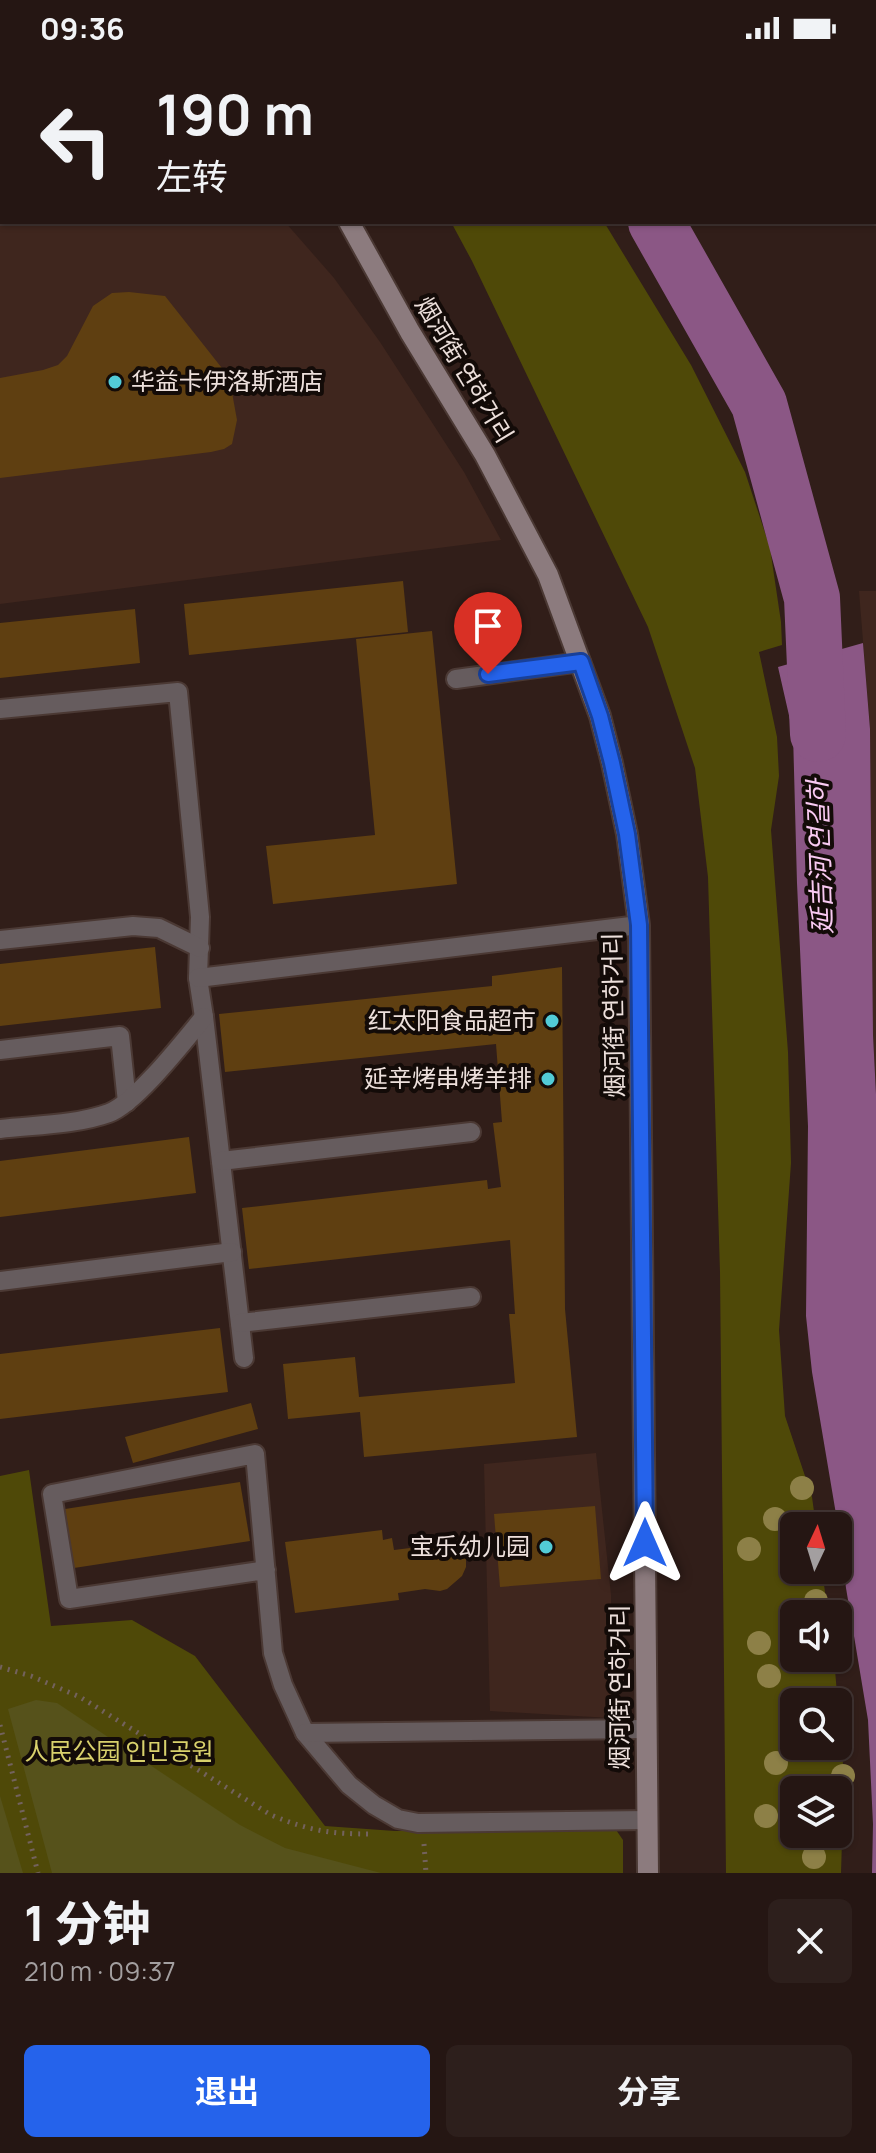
<!DOCTYPE html>
<html lang="zh">
<meta charset="utf-8">
<style>
body{margin:0;font-family:Manrope,"Noto Sans SC","Noto Sans KR",sans-serif;background:#2d1f1c;color:#f1f3f6;height:100vh;display:flex;flex-direction:column;font-size:30px;white-space:nowrap}
*{box-sizing:border-box;margin:0}
p{font-size:26px;color:#a39fa0}
.icon{flex:none;width:44px;height:44px;fill:none;stroke:currentColor;stroke-width:2;stroke-linecap:round;stroke-linejoin:round}
.map{position:relative;height:1817px;overflow:hidden}
.drawer{display:flex;flex-direction:column;background:#251613;flex:1}
.drawer>*{flex:none}
.top-card{position:absolute;left:0px;top:0px;width:876px;height:168px;box-shadow:0 2px 6px #0004,0 0 0 2px #423533;background:#251613;color:#f1f3f6;overflow:hidden}
.needle{width:52px;rotate:4deg}
.fabs{position:absolute;left:780px;top:1456px;display:grid;gap:16px}
.fabs a{display:grid;place-items:center;width:72px;height:72px;border-radius:12px;background:#251613;box-shadow:0 2px 6px #0004,0 0 0 2px #423533;font-size:40px}
.pin{position:absolute;display:grid;place-items:center;width:68px;height:68px;color:#fff;margin:-82px -34px;border-radius:50% 50% 50% 0;rotate:-45deg;box-shadow:0 0 8px #0007}
.pin .icon{rotate:45deg}
.me{position:absolute;width:88px;margin:-44px;rotate:0deg;stroke-linejoin:round;filter:drop-shadow(0 0 6px #0008)}
.turn{display:flex;align-items:center;gap:28px;height:168px;padding:0 24px;font-size:36px}
.turn .icon{width:104px;height:104px;stroke-width:2.5}
.turn b{display:block;font-size:56px;line-height:68px}
.round{display:grid;place-items:center;flex:none;width:84px;height:84px;border-radius:12px;background:#2d1f1c}
.summary{display:flex;align-items:center;justify-content:space-between;height:136px;padding:0 24px}
h1{font-size:48px;font-weight:700;line-height:60px}
.action{display:flex;gap:16px;margin-top:auto;padding:16px 24px}
.action a{flex:1;height:92px;border-radius:12px;background:#2563eb;color:#fff;font-size:32px;font-weight:700;line-height:92px;text-align:center}
.action a+a{background:#2d1f1c;color:#f1f3f6}
.status{display:flex;justify-content:space-between;align-items:center;height:56px;padding:0 40px;background:#251613;direction:ltr}
.status svg{height:22px;fill:currentColor}
.map>svg:first-child{display:block}
</style>
<div class="status"><b>09:36</b><svg viewBox="0 0 49 12"><path d="M0 12V9h3v3zM5 12V6h3v6zM10 12V3h3v9zM15 12V0h3v12zM26 1h20v11H26zM47 4h2v5h-2z"/></svg></div>
<div class="map">
<svg width="876" height="1817" viewBox="0 0 876 1817">
<rect width="100%" height="100%" fill="#311e19"/>
<!-- built -->
<g fill="#3f261e">
<polygon points="0,0 36,0 40,2 2,2 2,166 285,166 334,222 380,286 464,416 501,484 0,548"/>
<polygon points="859,535 876,535 876,1038 873,979 870,673"/>
<polygon points="596,1397 611,1539 611,1662 490,1655 484,1408"/>
</g>
<!-- green -->
<g fill="#4f4908" fill-rule="evenodd">
<path d="M451,166h153l87,143 54,107 25,76 11,74 1,23 -23,7 18,85 2,39 -8,54 17,222 3,111 -12,167 6,86 27,81 4,29h-22v44h28l6,44h-34v44h40l10,118 -3,97h-115l-6,-601 -12,-395 -13,-109 -47,-141 -176,-366zM794,1646h44v44h-44zM794,1734h44v44h-44z"/>
<polygon points="29,1414 51,1570 132,1564 195,1600 325,1770 395,1775 614,1771 623,1784 623,1817 0,1817 0,1420"/>
</g>
<!-- forest -->
<g fill="#56521b">
<polygon points="36,1644 57,1647 240,1769 285,1792 381,1817 52,1817 8,1653"/>
<polygon points="0,1740 23,1817 0,1817"/>
</g>
<!-- water -->
<polygon fill="#8b5785" points="863,587 870,673 873,979 876,1038 876,1817 872,1817 873,1768 868,1664 846,1532 838,1470 812,1316 806,1260 808,1070 797,827 793,677 778,611"/>
<g fill="none" stroke-linecap="round" stroke-linejoin="round">
<!-- river -->
<g stroke="#8b5785" stroke-width="56">
<polyline points="563,0 564,2"/>
<polyline points="656,166 759,348 812,542 818,678"/>
</g>
</g>
<!-- building -->
<g fill="#5f3f11">
<polygon points="129,236 165,240 225,316 231,331 237,364 232,388 224,393 211,396 0,422 0,322 43,314 58,309 67,300 93,250 112,237"/>
<polygon points="403,525 408,576 189,599 184,548"/>
<polygon points="135,553 140,607 0,622 0,567"/>
<polygon points="432,575 457,828 273,848 266,790 375,779 356,583"/>
<polygon points="155,891 161,952 0,970 0,908"/>
<polygon points="562,911 565,1253 577,1381 364,1401 360,1356 288,1363 283,1308 355,1301 359,1341 515,1327 509,1258 515,1258 510,1184 249,1213 242,1152 487,1124 488,1133 501,1131 493,1067 502,1066 496,988 225,1016 219,958 492,930 492,920"/>
<polygon points="189,1081 196,1137 0,1161 0,1105"/>
<polygon points="220,1272 228,1336 0,1363 0,1298"/>
<polygon points="251,1347 258,1373 133,1407 125,1381"/>
<polygon points="240,1426 250,1485 74,1512 65,1453"/>
<polygon points="595,1450 601,1523 500,1531 494,1458"/>
<polygon points="382,1474 383,1484 392,1482 394,1494 418,1491 417,1485 444,1482 452,1483 461,1490 466,1499 466,1511 462,1520 447,1533 440,1535 425,1533 398,1537 399,1544 295,1557 285,1486"/>
</g>
<g fill="none" stroke-linecap="round" stroke-linejoin="round">
<!-- lane casing -->
<g stroke="#4b3934" stroke-width="22">
<g id="lane">
<polyline points="456,623 581,606"/>
<polyline points="0,653 178,636 200,861 198,922 204,961 244,1302"/>
<polyline points="0,884 133,870 159,872 200,892"/>
<polyline points="198,922 639,869"/>
<polyline points="0,994 120,980 127,1046"/>
<path d="M0,1073c35,-4 76,-4 109,-16 27,-10 75,-72 95,-96"/>
<polyline points="221,1105 471,1076"/>
<polyline points="0,1225 232,1196"/>
<polyline points="240,1267 471,1241"/>
<polyline points="266,1514 69,1543 52,1438 255,1398 273,1597 283,1629 305,1677 349,1729 374,1749 398,1763 418,1767 647,1764"/>
<polyline points="305,1677 646,1673"/>
</g>
</g>
<!-- secondary casing -->
<g stroke="#4b3934" stroke-width="24">
<g id="secondary">
<polyline points="126,0 129,2"/>
<polyline points="274,0 275,2"/>
<polyline points="349,166 410,276 485,399 548,519 600,660 612,707 627,778 639,869 648,1817"/>
</g>
</g>
<!-- path -->
<g stroke="#73625d" stroke-width="5" stroke-dasharray="2 6" stroke-linecap="butt">
<path d="M0,1611l31,9 49,21 191,118c39,16 59,19 102,19"/>
<polyline points="0,1669 38,1817"/>
<polyline points="424,1788 426,1817"/>
</g>
<!-- lane -->
<use href="#lane" stroke="#665c5e" stroke-width="18"/>
<!-- secondary -->
<use href="#secondary" stroke="#8c7b7e" stroke-width="20"/>
</g>
<!-- trees -->
<g fill="#8d8047">
<circle cx="802" cy="1432" r="12"/>
<circle cx="775" cy="1463" r="12"/>
<circle cx="749" cy="1493" r="12"/>
<circle cx="816" cy="1545" r="12"/>
<circle cx="759" cy="1587" r="12"/>
<circle cx="769" cy="1620" r="12"/>
<circle cx="776" cy="1707" r="12"/>
<circle cx="843" cy="1720" r="12"/>
<circle cx="766" cy="1760" r="12"/>
<circle cx="814" cy="1801" r="12"/>
</g>
<g fill="none" stroke-linecap="round" stroke-linejoin="round">
<!-- route casing -->
<g stroke="#184099" stroke-width="20">
<polyline id="route" points="488,618 581,606 600,660 612,707 627,778 639,869 645,1487"/>
</g>
<!-- route -->
<use href="#route" stroke="#2563eb" stroke-width="14"/>
</g>
<!-- markers -->
<g fill="#52cbd7" stroke="#130b08" stroke-width="3">
<circle cx="115" cy="326" r="8"/>
<circle cx="552" cy="965" r="8"/>
<circle cx="548" cy="1023" r="8"/>
<circle cx="546" cy="1491" r="8"/>
</g>
<g text-anchor="middle" stroke-width="8" stroke-linejoin="round" paint-order="stroke">
<!-- street labels -->
<g font-size="24" fill="#ede0dc" stroke="#130b08">
<text transform="translate(464 314) rotate(59)" y="8">烟河街 연하거리</text>
<text transform="translate(614 959) rotate(-91)" y="8">烟河街 연하거리</text>
<text transform="translate(620 1631) rotate(-90)" y="8">烟河街 연하거리</text>
</g>
<!-- poi labels -->
<g font-size="24" fill="#ede0dc" stroke="#130b08" text-anchor="end">
<text x="131" y="334" text-anchor="start">华益卡伊洛斯酒店</text>
<text x="536" y="973">红太阳食品超市</text>
<text x="532" y="1031">延辛烤串烤羊排</text>
<text x="530" y="1499">宝乐幼儿园</text>
</g>
<!-- park labels -->
<g font-size="24" fill="#d9d16c" stroke="#130b08">
<text x="119" y="1704">人民公园 인민공원</text>
</g>
<!-- water labels -->
<g font-size="26" font-style="italic" fill="#f9caf2" stroke="#130b08">
<text transform="translate(820 801) rotate(-92)" y="9">延吉河 연길하</text>
</g>
</g>
</svg>
<div class="fabs">
<a><svg class="needle" viewBox="-14 -14 28 28"><path d="M0-13l5 13h-10z" fill="#e53935"/><path d="M0 13l5-13h-10z" fill="#a39fa0"/></svg></a>
<a><svg class="icon" aria-label="sound" viewBox="0 0 24 24"><path d="M4 9h4l5-4v14l-5-4H4zM17 9q2 3 0 6"/></svg></a>
<a><svg class="icon" aria-label="search" viewBox="0 0 24 24"><circle cx="10" cy="10" r="6"/><path d="M15 15l6 6"/></svg></a>
<a><svg class="icon" aria-label="layers" viewBox="0 0 24 24"><path d="M12 4l9 5-9 5-9-5zM3 14l9 5 9-5"/></svg></a>
</div>
<div class="pin" style="left:488px;top:618px;background:#d93025"><svg class="icon" aria-label="arrive" viewBox="0 0 24 24"><path d="M6 21V4h12l-3 4 3 4H6"/></svg></div>
<svg class="me" style="left:645px;top:1487px" viewBox="-20 -20 40 40"><path d="M0-17L14 15 0 8-14 15z" fill="#2563eb" stroke="#fff" stroke-width="4"/></svg>
<div class="top-card">
<div class="turn"><svg class="icon" aria-label="left" viewBox="0 0 24 24"><path d="M17 20v-9H6M10 6l-5 5 5 5"/></svg><div><b>190 m</b>左转</div></div>
</div>
</div>
<section class="drawer">
<div class="summary"><div><h1>1 分钟</h1><p>210 m · 09:37</p></div><a class="round"><svg class="icon" aria-label="close" viewBox="0 0 24 24"><path d="M6 6l12 12M18 6L6 18"/></svg></a></div>
<div class="action"><a>退出</a><a>分享</a></div>
</section>
